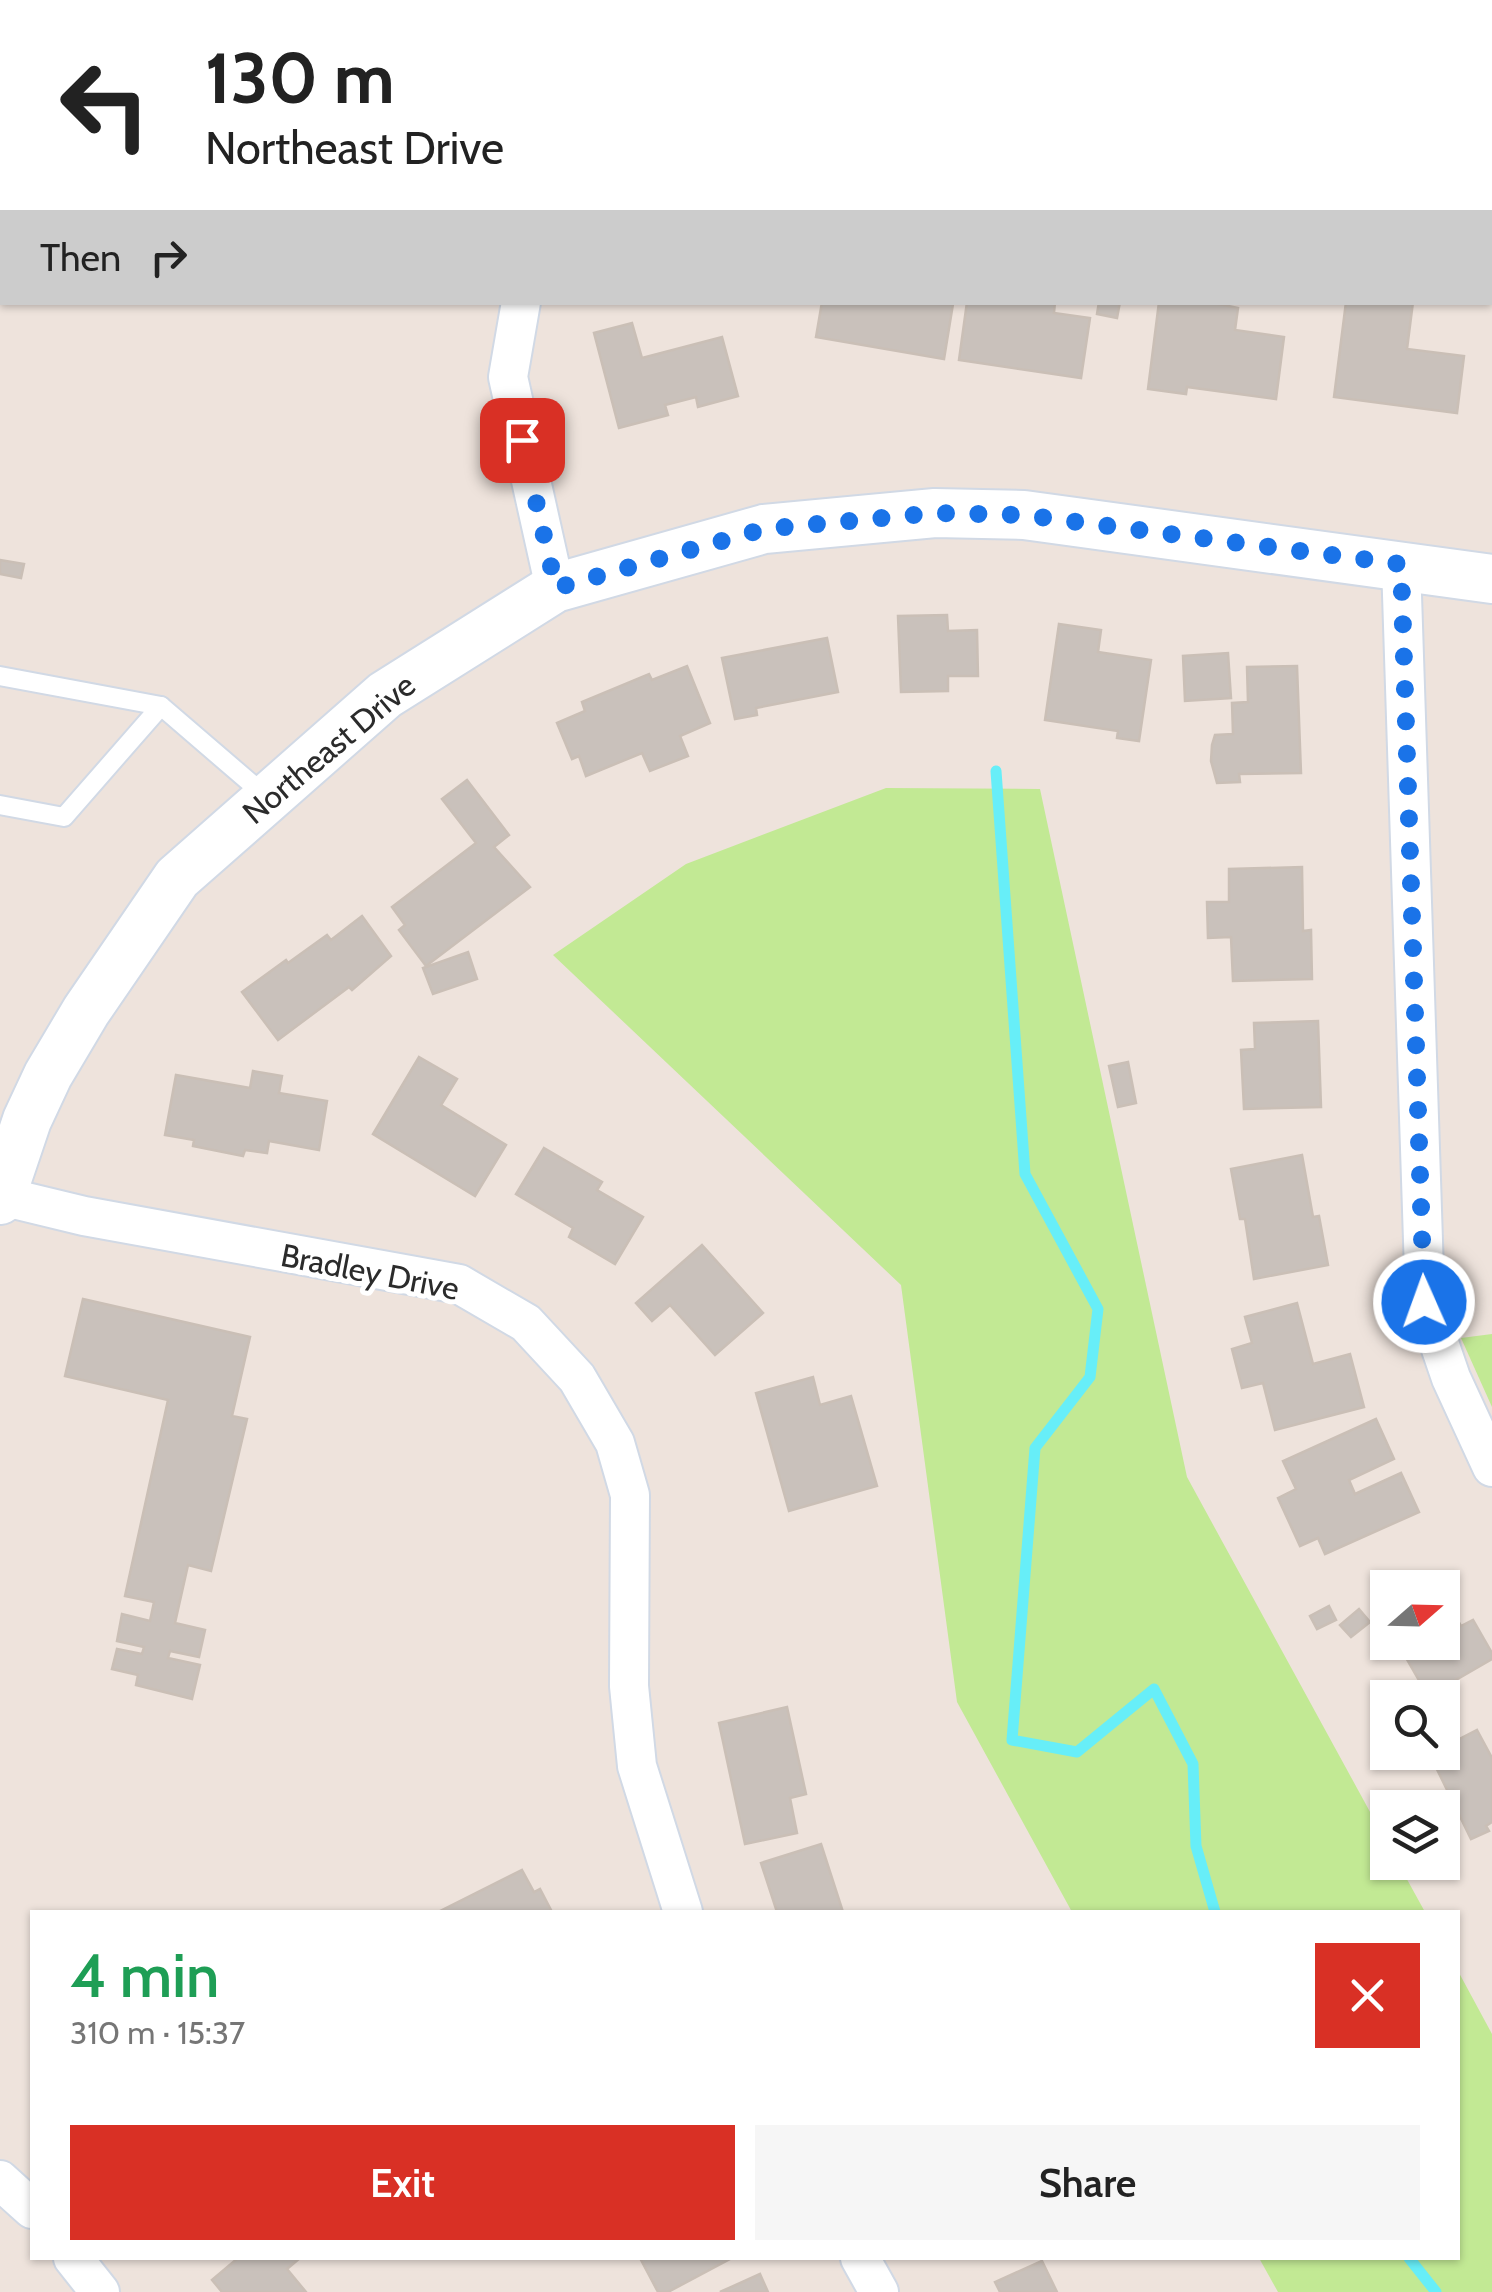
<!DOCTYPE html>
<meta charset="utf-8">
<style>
body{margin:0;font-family:Cabin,sans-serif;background:#f6f6f6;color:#222;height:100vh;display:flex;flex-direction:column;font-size:38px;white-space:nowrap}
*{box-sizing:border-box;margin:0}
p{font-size:32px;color:#767676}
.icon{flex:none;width:55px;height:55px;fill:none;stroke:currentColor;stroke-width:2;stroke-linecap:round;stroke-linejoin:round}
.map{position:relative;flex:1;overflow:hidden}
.side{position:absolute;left:30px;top:1910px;width:1430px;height:350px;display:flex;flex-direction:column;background:#fff;border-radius:0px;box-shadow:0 2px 8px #0004}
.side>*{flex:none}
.top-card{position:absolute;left:0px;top:0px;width:1492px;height:305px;box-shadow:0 2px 8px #0004;background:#fff;color:#222;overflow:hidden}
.needle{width:65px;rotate:70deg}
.controls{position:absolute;left:1370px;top:1570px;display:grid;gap:20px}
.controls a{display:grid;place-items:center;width:90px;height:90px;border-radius:0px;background:#fff;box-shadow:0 2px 8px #0004;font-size:50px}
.pin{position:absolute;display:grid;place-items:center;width:85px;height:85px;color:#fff;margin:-42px;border-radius:20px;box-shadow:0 5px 15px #0006}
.me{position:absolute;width:110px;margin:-55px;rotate:358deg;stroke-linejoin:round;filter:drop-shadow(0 0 8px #0008)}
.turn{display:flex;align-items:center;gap:35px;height:210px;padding:0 40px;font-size:45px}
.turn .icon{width:130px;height:130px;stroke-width:2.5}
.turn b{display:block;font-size:70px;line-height:85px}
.then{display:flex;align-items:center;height:95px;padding:0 40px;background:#0003;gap:20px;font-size:38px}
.round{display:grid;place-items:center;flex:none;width:105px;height:105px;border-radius:0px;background:#f6f6f6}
.overview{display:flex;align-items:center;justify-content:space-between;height:170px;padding:0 40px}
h1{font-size:60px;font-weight:600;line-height:75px;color:#1e9e55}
.primary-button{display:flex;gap:20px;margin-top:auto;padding:20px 40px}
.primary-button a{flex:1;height:115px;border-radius:0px;background:#d93025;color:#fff;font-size:40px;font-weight:600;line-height:115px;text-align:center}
.primary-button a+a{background:#f6f6f6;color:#222}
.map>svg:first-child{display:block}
</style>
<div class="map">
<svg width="1492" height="2292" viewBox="0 0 1492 2292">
<rect width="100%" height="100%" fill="#eee3dc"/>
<!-- green -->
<g fill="#c2e994">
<polygon points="886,788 1040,789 1187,1477 1387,1843 1388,1862 1398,1863 1425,1912 1072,1912 957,1702 901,1285 553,955 686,864"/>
<polygon points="1492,1334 1492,1407 1461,1338"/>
<polygon points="1458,1971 1492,2034 1492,2292 1278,2292 1259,2258 1458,2258"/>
</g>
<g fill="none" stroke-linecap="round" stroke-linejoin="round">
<!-- stream -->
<g stroke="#67eef8" stroke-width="11">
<polyline points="996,771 1025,1174 1098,1309 1090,1377 1035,1448 1012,1740 1077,1752 1154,1689 1193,1764 1196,1846 1215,1912"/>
<polyline points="1409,2258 1436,2292"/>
</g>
</g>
<!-- building -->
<g fill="#c9c1bb" stroke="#cabfb6" stroke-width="2.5">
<polygon points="674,0 803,0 673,2"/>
<polygon points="1176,0 1290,0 1175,2"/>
<polygon points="822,302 953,304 944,359 816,337"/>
<polygon points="967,302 1055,302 1054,313 1090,318 1081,378 959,360"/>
<polygon points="1099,302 1120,302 1117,318 1097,314"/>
<polygon points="1159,302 1209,302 1238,308 1235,330 1284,337 1276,399 1187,387 1186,394 1148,389"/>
<polygon points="1346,302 1413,302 1407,349 1464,356 1457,413 1334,397"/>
<polygon points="632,323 642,358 722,337 738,396 698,407 696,397 665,405 668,415 619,428 594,333"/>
<polygon points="0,560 24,564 21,578 0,574"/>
<polygon points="947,615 948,631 977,630 978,676 948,676 948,691 901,692 898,616"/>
<polygon points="1059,624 1101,630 1098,652 1151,660 1139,741 1117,738 1118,731 1045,720"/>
<polygon points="827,638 838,692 756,708 757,715 735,719 722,658"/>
<polygon points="1228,653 1231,698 1185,701 1183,656"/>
<polygon points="687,666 710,723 680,736 688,756 650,771 642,753 586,776 579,756 572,759 557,723 585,711 582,702 649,674 652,680"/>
<polygon points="1297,666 1301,773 1239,774 1240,782 1217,783 1211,761 1212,745 1215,735 1233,734 1232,703 1248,702 1247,667"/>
<polygon points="467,780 509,835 494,847 530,887 426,966 399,930 405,925 392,907 476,843 442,799"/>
<polygon points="1302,867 1303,931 1311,930 1312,979 1233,981 1231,937 1208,938 1207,902 1229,902 1229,869"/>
<polygon points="362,916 391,956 352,990 349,987 278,1040 242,992 286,960 288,963 327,935 331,940"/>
<polygon points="468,952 477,979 433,994 423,968"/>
<polygon points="1318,1021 1321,1107 1244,1109 1241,1050 1255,1049 1254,1023"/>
<polygon points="419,1057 457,1079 441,1105 506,1145 475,1196 373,1134"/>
<polygon points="1128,1062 1136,1103 1118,1107 1109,1066"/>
<polygon points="253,1071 282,1076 279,1093 327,1101 319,1150 269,1141 267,1153 245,1150 243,1156 193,1146 194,1140 165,1135 176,1075 250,1088"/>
<polygon points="544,1148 602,1182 597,1190 643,1217 615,1264 569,1237 573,1228 516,1194"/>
<polygon points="1302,1155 1313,1217 1319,1216 1328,1265 1254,1279 1245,1219 1240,1219 1231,1169"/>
<polygon points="702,1245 763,1313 715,1355 670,1305 652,1321 636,1303"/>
<polygon points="83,1299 250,1337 232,1416 247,1419 211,1571 188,1565 175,1623 205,1630 199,1657 170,1651 168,1658 200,1665 192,1699 136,1685 138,1675 112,1669 117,1649 142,1654 144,1647 117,1641 122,1614 150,1621 154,1602 125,1596 168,1400 65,1376"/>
<polygon points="1297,1303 1313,1364 1350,1354 1364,1407 1275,1430 1263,1383 1242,1388 1232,1349 1252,1343 1245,1317"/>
<polygon points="813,1377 820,1405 851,1396 877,1486 789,1511 756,1393"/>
<polygon points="1376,1419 1394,1459 1349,1480 1355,1494 1401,1473 1419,1512 1325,1554 1318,1538 1300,1546 1278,1498 1296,1489 1283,1461"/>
<polygon points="1442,1594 1461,1626 1473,1620 1492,1653 1492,1659 1428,1696 1397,1642 1442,1642"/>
<polygon points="1329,1606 1336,1620 1317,1629 1310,1616"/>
<polygon points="1359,1609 1370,1622 1351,1637 1340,1625"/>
<polygon points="787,1707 806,1794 790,1798 797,1833 745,1844 719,1723"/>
<polygon points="1477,1730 1492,1758 1492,1822 1486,1826 1489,1831 1471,1839 1430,1755 1442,1752 1442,1748"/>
<polygon points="821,1844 843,1912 777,1912 761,1863"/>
<polygon points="522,1870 534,1892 540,1889 552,1912 438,1912"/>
<polygon points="238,2258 300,2258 287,2269 306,2292 222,2292 212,2280"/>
<polygon points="640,2258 732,2258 668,2292 658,2292"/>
<polygon points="1042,2261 1057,2292 1000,2292 995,2282"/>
<polygon points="760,2274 768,2292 720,2292"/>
</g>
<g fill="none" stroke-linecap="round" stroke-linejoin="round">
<!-- service casing -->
<g stroke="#d1d9e5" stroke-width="22">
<g id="service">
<polyline points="0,676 161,706 268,798"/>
<polyline points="0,805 64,817 161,706"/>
</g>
</g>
<!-- minor casing -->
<g stroke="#d1d9e5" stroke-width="42">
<g id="minor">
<polyline points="575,2 575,0"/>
<polyline points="521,302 508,377 555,588"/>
<polyline points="1401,564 1425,1302 1451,1378 1492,1467"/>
<polyline points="1,1196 84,1216 459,1284 526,1323 577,1378 615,1443 630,1495 629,1686 637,1766 683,1912"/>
<polyline points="0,2180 32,2209"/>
<polyline points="73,2258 100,2292"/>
<polyline points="860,2258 879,2292"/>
</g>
</g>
<!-- tertiary casing -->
<g stroke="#d1d9e5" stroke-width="52">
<polyline id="tertiary" points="0,1200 27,1120 48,1075 86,1011 177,878 385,695 555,588 764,529 935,513 1024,515 1492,579"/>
</g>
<!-- service -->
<use href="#service" stroke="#fff" stroke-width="18"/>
<!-- minor -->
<use href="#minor" stroke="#fff" stroke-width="38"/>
<!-- tertiary -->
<use href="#tertiary" stroke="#fff" stroke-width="48"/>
</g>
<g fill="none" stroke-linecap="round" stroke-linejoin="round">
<!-- route -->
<polyline stroke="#1a73e8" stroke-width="18" stroke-dasharray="0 32.4" points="522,440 556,588 764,529 935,513 1024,515 1401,564 1424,1302"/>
</g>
<g text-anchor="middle" stroke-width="10" stroke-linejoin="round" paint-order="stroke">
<!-- street labels -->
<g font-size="32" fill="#2b2b2b" stroke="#fff">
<text transform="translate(329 749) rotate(-40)" y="11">Northeast Drive</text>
<text transform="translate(370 1272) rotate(11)" y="11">Bradley Drive</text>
</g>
</g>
</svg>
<div class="controls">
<a><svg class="needle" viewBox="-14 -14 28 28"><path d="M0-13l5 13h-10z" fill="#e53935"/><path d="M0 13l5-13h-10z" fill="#767676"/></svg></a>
<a><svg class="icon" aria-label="search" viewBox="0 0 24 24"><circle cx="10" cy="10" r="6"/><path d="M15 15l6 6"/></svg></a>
<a><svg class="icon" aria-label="layers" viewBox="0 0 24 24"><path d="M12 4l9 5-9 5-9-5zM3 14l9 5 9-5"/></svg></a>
</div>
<div class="pin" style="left:522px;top:440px;background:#d93025"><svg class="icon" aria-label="arrive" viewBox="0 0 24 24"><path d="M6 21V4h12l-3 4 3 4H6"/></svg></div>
<svg class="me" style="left:1424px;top:1302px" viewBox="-20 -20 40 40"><circle r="17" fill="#1a73e8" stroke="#fff" stroke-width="3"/><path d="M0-11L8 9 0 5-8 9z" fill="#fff"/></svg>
<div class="top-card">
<div class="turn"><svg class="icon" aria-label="left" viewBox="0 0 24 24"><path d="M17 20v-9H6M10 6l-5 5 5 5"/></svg><div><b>130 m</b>Northeast Drive</div></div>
<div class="then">Then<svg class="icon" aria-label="right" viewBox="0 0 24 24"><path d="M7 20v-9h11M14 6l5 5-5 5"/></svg></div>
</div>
<section class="side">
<div class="overview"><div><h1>4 min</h1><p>310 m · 15:37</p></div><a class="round" style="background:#d93025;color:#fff"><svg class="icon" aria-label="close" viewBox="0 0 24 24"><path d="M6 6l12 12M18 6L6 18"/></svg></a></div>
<div class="primary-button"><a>Exit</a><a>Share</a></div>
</section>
</div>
